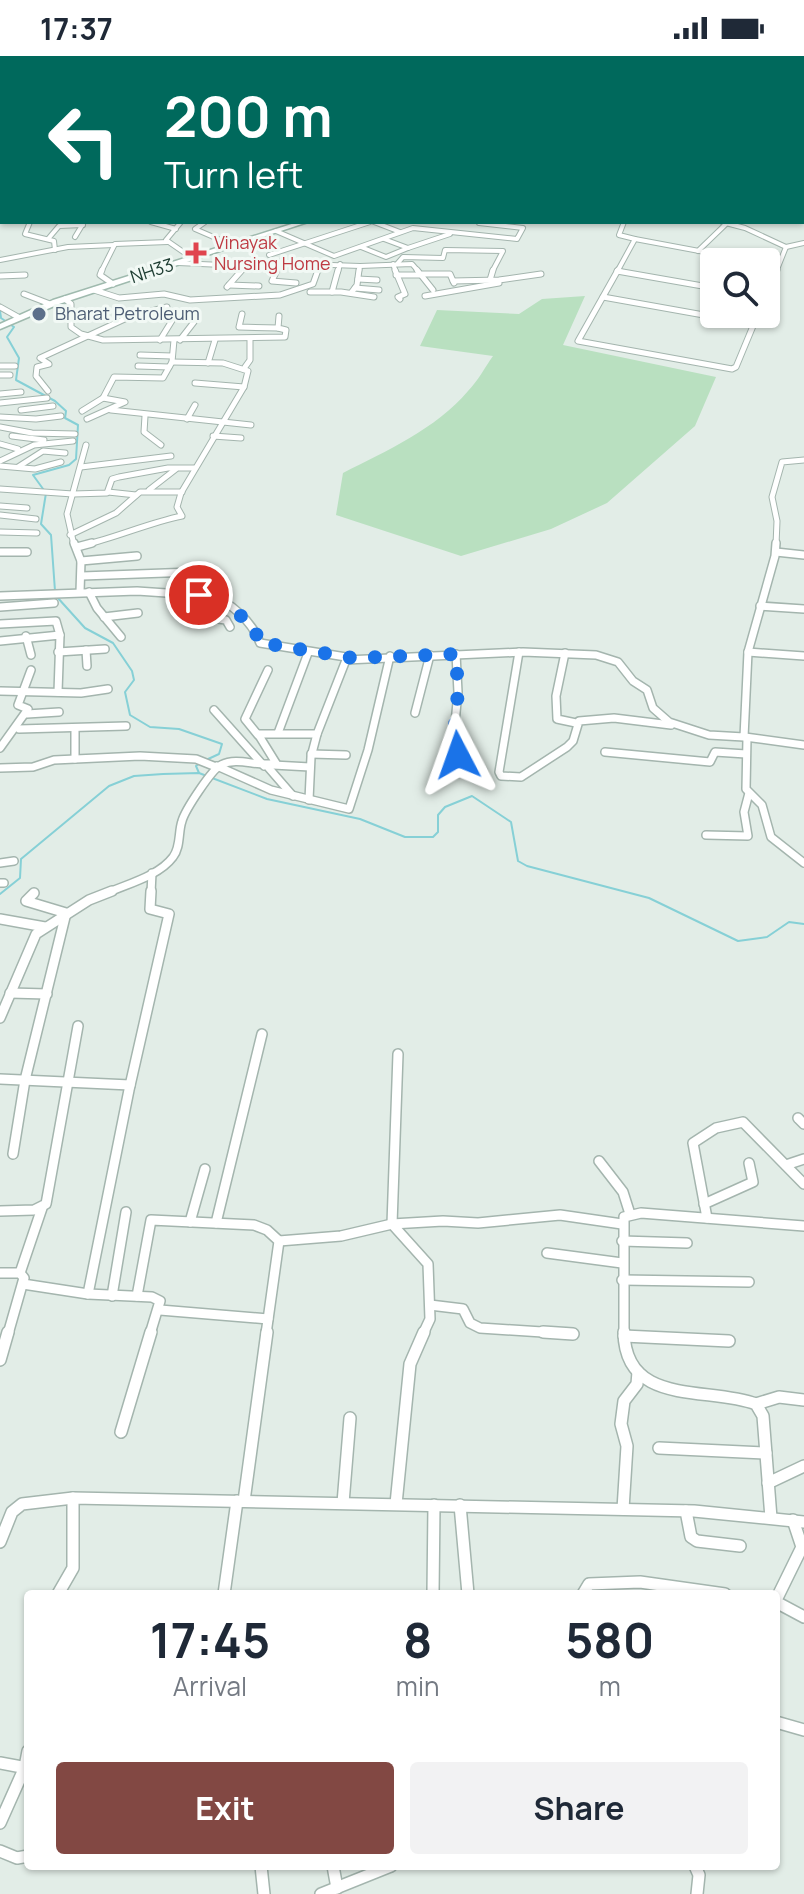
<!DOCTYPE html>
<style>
body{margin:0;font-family:Manrope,sans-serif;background:#f2f2f3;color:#1f2937;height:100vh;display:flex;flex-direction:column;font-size:30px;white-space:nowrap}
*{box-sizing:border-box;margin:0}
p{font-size:26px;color:#747a83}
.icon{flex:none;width:44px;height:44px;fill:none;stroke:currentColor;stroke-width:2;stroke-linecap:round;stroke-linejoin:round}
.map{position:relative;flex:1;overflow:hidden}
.sheet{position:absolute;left:24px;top:1534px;width:756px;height:280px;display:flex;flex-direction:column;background:#fff;border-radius:8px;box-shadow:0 2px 6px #0004}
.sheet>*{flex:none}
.guide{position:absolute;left:0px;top:0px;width:804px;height:168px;box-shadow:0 2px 6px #0004;background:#00695c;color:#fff;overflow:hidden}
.controls{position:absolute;left:700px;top:192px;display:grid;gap:16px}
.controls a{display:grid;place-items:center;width:80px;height:80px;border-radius:8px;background:#fff;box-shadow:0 2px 6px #0004;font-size:40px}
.pin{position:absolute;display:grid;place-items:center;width:68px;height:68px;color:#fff;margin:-34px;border:4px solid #fff;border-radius:50%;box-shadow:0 2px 8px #0007}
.me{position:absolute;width:88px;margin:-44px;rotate:356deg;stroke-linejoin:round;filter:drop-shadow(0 0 6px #0008)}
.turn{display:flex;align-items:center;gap:28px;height:168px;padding:0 32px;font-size:36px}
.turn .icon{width:104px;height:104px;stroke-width:2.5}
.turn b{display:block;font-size:56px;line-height:68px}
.eta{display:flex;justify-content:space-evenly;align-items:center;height:136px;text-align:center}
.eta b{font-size:48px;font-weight:700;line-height:56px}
.primary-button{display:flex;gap:16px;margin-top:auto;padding:16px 32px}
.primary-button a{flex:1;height:92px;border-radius:8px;background:#824843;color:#fff;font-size:32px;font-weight:700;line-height:92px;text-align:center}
.primary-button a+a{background:#f2f2f3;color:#1f2937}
.status{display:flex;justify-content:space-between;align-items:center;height:56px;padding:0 40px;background:#fff;direction:ltr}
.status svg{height:22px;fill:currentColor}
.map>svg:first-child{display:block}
</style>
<div class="status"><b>17:37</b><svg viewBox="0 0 49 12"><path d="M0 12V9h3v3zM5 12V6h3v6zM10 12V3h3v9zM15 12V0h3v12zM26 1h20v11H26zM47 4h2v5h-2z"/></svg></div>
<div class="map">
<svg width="804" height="1838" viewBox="0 0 804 1838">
<rect width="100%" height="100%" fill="#e2ede7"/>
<!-- green -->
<path fill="#b9e0c0" d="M585,240l-22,49 153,32 -21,49 -88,77 -56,26 -90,27 -125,-41 7,-42c43,-22 93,-44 125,-82 10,-10 17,-24 25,-35l-73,-10 17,-36 82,4 23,-15z"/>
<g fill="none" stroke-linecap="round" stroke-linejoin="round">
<!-- stream -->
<g stroke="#86d0d6" stroke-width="2">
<polyline points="0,255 1,262 14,271 7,281 19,302 16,324 55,345 66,355 65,362 78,369 76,403 69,409 33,419 46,437 41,468 51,479 55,535"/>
<polyline points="57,541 85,572 113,587 132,615 134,624 125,636 130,659 150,671 179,673 222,688 219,698 206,704"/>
<polyline points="199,717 196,710 200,707"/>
<polyline points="0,838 20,822 21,803 109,730 134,720 163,718 199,717 267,743 360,763 405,781 433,781 438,776 438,759 445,751 472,740 511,766 518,805 527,810 649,842 738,885 767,881 789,866 804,868"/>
</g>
<!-- street-far4 casing -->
<g stroke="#a4b5ae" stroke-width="6">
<g id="street-far4">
<polyline points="467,0 479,1"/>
<polyline points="545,0 564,0"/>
<polyline points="591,0 600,2"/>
<polyline points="791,0 801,2"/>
<polyline points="344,2 379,0"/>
<polyline points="30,166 25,178 54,185 55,194"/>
<polyline points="151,166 176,173"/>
<polyline points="181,166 166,184 192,202"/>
<polyline points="205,166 195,173 232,189"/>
<polyline points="374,166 400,176"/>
<polyline points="722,166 745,172 786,191 776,216"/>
<polyline points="276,175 334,200 413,172 517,183 523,172 479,167"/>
<polyline points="75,181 84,166"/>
<polyline points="48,183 59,170 83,169"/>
<polyline points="384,183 408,192 450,178"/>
<polyline points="635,183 758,206"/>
<polyline points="361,191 386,201 408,192"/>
<polyline points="786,191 804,187"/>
<polyline points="698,195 727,167"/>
<polyline points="269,199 370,166"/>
<polyline points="0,204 68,191 114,189"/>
<polyline points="178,207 245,210 247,206 360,210 412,208 419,216"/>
<polyline points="393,208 396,216"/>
<polyline points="397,208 403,201 443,202 445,194 503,195 492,216"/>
<polyline points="617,215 623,216"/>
<polyline points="101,216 115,188 168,186"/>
<polyline points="240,216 245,210"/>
<polyline points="276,216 281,205"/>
<polyline points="317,216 321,206"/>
<polyline points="338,216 340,208"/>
<polyline points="359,216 360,210"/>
<polyline points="617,216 635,183 619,179 624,166"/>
</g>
</g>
<!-- street-far3 casing -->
<g stroke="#a4b5ae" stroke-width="7">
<g id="street-far3">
<polyline points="102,214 100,219 113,228"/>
<polyline points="277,214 272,225 296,227"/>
<polyline points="395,214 405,238 398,241 400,243"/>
<polyline points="417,214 433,234"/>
<polyline points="618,214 578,285 732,313 736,311 758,258"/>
<polyline points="617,215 714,232"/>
<polyline points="422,218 450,218 454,227"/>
<polyline points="396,219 423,219"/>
<polyline points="0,220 25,219"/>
<polyline points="358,223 377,224"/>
<polyline points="490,224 493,214"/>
<polyline points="453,225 499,224 541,218"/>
<polyline points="229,229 259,230"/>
<polyline points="227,231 242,214"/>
<polyline points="355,232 379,234"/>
<polyline points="94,234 119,242 164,238 190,244 280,239 313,228 318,214"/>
<polyline points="310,236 341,236 374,241"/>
<polyline points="332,236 338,214"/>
<polyline points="351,237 357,229 359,214"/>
<polyline points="24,238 50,248"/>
<polyline points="425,240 499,227"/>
<polyline points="603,241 754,268"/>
<polyline points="766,241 777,214"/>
<polyline points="65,243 71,248 71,271 81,278 103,284 285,281 286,274 278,272 279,260"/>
<polyline points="0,251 18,261"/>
<polyline points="242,258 239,271 278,272"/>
<polyline points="160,284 173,263"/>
<polyline points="180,284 194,266 195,257"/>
<polyline points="140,299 172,300"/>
<polyline points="208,307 215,284"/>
<polyline points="0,310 15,310"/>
<polyline points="138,310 169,311"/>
<polyline points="245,311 250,304 250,283"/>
<polyline points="0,319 10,319"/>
<polyline points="195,327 244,331"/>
<polyline points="48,335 36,320 37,311 49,308 40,302 129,261 167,251"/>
<polyline points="0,338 21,336"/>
<polyline points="0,347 47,342"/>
<polyline points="21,354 53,350"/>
<polyline points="111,354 251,369"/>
<polyline points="82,355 103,342 114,321 163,322 172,306 174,284"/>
<polyline points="145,360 144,376 161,389"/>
<polyline points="0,361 36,363 61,360"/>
<polyline points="87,363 125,346 103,342"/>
<polyline points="187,363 195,349"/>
<polyline points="0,371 32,377 75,378"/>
<polyline points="12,380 44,384"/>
<polyline points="213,380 241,382"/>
<polyline points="0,388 18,393"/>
<polyline points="0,405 34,389 73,385"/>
<polyline points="0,410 35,413 61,406"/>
<polyline points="18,411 43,395 65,397"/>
<polyline points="81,411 171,400"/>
<polyline points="0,433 73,438"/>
<polyline points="149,434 176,413"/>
<polyline points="108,436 136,439"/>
<polyline points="73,438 107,437 112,423 119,421 168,412 194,412"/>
<polyline points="0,450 27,452"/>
<polyline points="0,459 36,463"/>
<polyline points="0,476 37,477"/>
<polyline points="70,479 116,457 140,436 182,436"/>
<polyline points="74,489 67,458 86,389"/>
<path d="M84,489c34,-8 64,-22 98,-29l-5,-9 4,-14 63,-106 4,-16 -25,-8 -51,-1"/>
<polyline points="776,489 777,465 772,441 782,406 804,404"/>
</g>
</g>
<!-- street-far2 casing -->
<g stroke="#a4b5ae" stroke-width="10">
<g id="street-far2">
<polyline points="74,487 81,505 80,536"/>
<polyline points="77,491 92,487"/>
<polyline points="0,496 27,496"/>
<polyline points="776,496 804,499"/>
<polyline points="81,505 137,500"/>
<polyline points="82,520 193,516"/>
<polyline points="89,536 97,552 121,581"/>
<polyline points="213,538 210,562 226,564 230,571"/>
<path d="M0,540l137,-5 59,4 11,-3c22,10 45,28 53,51l92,15"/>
<polyline points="760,550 804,553"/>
<polyline points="0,551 54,547"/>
<polyline points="104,561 138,557"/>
<polyline points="0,568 56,565 60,579"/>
<polyline points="26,580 31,599"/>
<polyline points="0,585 60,579 58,636"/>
<polyline points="86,594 87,610"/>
<polyline points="58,596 105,593"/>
<polyline points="519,596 499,716 501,720 521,721 567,691 573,685 579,665 614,662 671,669"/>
<polyline points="748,596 804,600"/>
<polyline points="565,597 556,640 557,663 576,667"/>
<polyline points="0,635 81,637 108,633"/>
<polyline points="214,654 264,710"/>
<polyline points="415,657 430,599"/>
<polyline points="27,658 59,656"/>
<polyline points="19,673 126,670"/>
<polyline points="75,673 75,703"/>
<polyline points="278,677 308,597"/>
<polyline points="258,679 245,663 268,614"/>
<polyline points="745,681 804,689"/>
<polyline points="747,682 746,733 762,749 771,781 804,807"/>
<polyline points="0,692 28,653 18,649 31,614"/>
<polyline points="605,696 710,706 715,696 746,698"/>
<polyline points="311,698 346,699"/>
<polyline points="273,709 310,711"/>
<polyline points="217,710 271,734 349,753 368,694 390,600"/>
<polyline points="267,710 293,740"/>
<polyline points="0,712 33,711 54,704 140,700 196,703 216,711"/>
<polyline points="455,716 459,695 454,677 458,636 456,598"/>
<polyline points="309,744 311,701 317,678"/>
<polyline points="706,779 748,780 744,756 749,737"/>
<polyline points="0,807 14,805"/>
<polyline points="0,827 4,827"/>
<path d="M107,837c20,-9 52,-17 66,-36 8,-10 5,-25 9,-36 3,-11 30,-52 39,-56 18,-9 36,3 55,-2l-18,-29h59l29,-74 177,-8 73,3 22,7 15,19 14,9 6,18 16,14 40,13 35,2 4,-85 27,-96 1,-13"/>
<polyline points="151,837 152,817"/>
</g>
</g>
<!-- street-far1 casing -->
<g stroke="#a4b5ae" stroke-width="12">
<g id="street-far1">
<polyline points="0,863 45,871"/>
<polyline points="10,937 47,938"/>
<polyline points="0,962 36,878 89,844 112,835"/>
<polyline points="398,998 392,1168 428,1208 430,1263 423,1278"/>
<polyline points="0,1023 130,1029"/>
<polyline points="798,1062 804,1068"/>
<polyline points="13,1098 25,1024 66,857 26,845 34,837"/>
<polyline points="599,1105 623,1136 630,1158"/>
<polyline points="786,1109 804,1103"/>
<polyline points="704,1148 753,1126 749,1107"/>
<polyline points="0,1155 34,1154 46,1148 78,970"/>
<polyline points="707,1162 693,1087 716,1072 743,1066 804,1128"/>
<polyline points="190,1166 205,1113"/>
<polyline points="216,1167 262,978"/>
<polyline points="279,1185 341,1180 392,1168 443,1165 478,1167 560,1159 622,1168"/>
<polyline points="622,1185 687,1187"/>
<polyline points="547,1197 622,1207"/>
<polyline points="0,1217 20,1217 24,1222 8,1278"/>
<polyline points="20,1217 42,1152"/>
<polyline points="622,1224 749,1226"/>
<polyline points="23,1228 88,1238 152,1241 160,1245 150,1278"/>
<polyline points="88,1238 129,1034 169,858 150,853 151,835"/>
<polyline points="112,1240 126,1156"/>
<polyline points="137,1240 151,1164 254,1169 267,1174 279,1185 266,1278"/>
<polyline points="430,1249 463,1253 470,1267 480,1272 573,1278"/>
<polyline points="160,1254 268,1263"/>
<polyline points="624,1278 624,1161 641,1157 804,1170"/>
</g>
</g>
<!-- street casing -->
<g stroke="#a4b5ae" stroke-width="14">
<g id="street">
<polyline points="543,1276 573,1278"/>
<path d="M624,1276c1,75 84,54 132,72l7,12 8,102"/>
<polyline points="624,1280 729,1285"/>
<polyline points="0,1304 8,1276"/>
<polyline points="756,1348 779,1341 804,1344"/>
<polyline points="121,1376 151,1276"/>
<polyline points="659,1392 766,1397"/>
<polyline points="768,1427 804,1410"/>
<polyline points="244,1445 267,1276"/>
<polyline points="343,1447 350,1362"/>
<polyline points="396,1448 410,1308 424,1276"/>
<polyline points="460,1449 468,1538"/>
<polyline points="623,1453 627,1390 621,1368 624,1345 637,1328 638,1316"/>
<polyline points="686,1455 691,1481 697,1485 740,1490"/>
<polyline points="0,1486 12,1456 22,1448 73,1442 694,1455 804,1466"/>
<polyline points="58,1538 73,1512 73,1442"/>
<polyline points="224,1538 237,1445"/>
<polyline points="433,1538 434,1449"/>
<polyline points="583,1538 589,1528 640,1526 725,1538"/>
<polyline points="776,1544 802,1491 793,1464"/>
<polyline points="776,1546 804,1561"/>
<polyline points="776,1666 804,1674"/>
<polyline points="0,1707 27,1712"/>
<polyline points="0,1767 25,1711 28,1695"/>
<polyline points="0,1795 17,1802 28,1800"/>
<polyline points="261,1810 264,1838"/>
<polyline points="333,1810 337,1832"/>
<polyline points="695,1810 699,1819 697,1838"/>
<polyline points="321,1838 391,1810"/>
</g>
</g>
<!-- secondary casing -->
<g stroke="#9fbaae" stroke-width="3">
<g id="secondary">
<rect x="270" y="0" width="6" height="2"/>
<polygon points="804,3 804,7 802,8 802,4"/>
<polygon points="802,33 804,34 804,38 802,37"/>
<polygon points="298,166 308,166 59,248 0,273 0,268 53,244"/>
</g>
</g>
<!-- street-far4 -->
<use href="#street-far4" stroke="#fff" stroke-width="4"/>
<!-- street-far3 -->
<use href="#street-far3" stroke="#fff" stroke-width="5"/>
<!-- street-far2 -->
<use href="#street-far2" stroke="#fff" stroke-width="7"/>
<!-- street-far1 -->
<use href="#street-far1" stroke="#fff" stroke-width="9"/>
<!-- street -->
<use href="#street" stroke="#fff" stroke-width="11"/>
<!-- secondary -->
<use href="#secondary" fill="#fff" fill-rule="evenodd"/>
</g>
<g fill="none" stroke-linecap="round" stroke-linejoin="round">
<!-- route -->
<polyline stroke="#1a73e8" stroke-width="14" stroke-dasharray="0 25.2" points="199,539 207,536 220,542 248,566 256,574 257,585 263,587 353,602 456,598 458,636 454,677 458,699"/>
</g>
<!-- markers -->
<path fill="#e0444e" stroke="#f2f9f5" stroke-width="3" d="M192 185h8v8h8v8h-8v8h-8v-8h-8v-8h8z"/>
<circle fill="#5c6f8a" stroke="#f2f9f5" stroke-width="3" cx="39" cy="258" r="8"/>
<g text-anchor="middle" stroke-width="6" stroke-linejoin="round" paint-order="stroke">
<!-- far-health labels -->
<g font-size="18" fill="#be3a42" stroke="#f2f9f5" text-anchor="start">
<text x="214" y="193">Vinayak<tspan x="214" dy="21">Nursing Home</tspan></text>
</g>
<!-- far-street labels -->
<g font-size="18" fill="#203f34" stroke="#f2f9f5">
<text transform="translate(152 215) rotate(-18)" y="6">NH33</text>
</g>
<!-- far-service labels -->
<g font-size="18" fill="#4e5e75" stroke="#f2f9f5" text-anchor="start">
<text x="55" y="264">Bharat Petroleum</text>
</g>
</g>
</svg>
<div class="controls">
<a><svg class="icon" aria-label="search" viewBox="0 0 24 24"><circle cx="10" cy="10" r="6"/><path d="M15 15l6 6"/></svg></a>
</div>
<div class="pin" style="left:199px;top:539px;background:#d93025"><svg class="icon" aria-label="arrive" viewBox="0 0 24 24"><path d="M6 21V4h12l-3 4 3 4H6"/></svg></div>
<svg class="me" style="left:458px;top:699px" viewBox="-20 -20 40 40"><path d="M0-17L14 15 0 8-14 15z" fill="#1a73e8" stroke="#fff" stroke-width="4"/></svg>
<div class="guide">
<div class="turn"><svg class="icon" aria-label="left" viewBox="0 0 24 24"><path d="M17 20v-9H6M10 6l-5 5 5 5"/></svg><div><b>200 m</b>Turn left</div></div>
</div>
<section class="sheet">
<div class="eta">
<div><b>17:45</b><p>Arrival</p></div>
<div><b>8</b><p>min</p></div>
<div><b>580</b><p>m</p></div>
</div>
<div class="primary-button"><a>Exit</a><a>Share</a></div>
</section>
</div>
